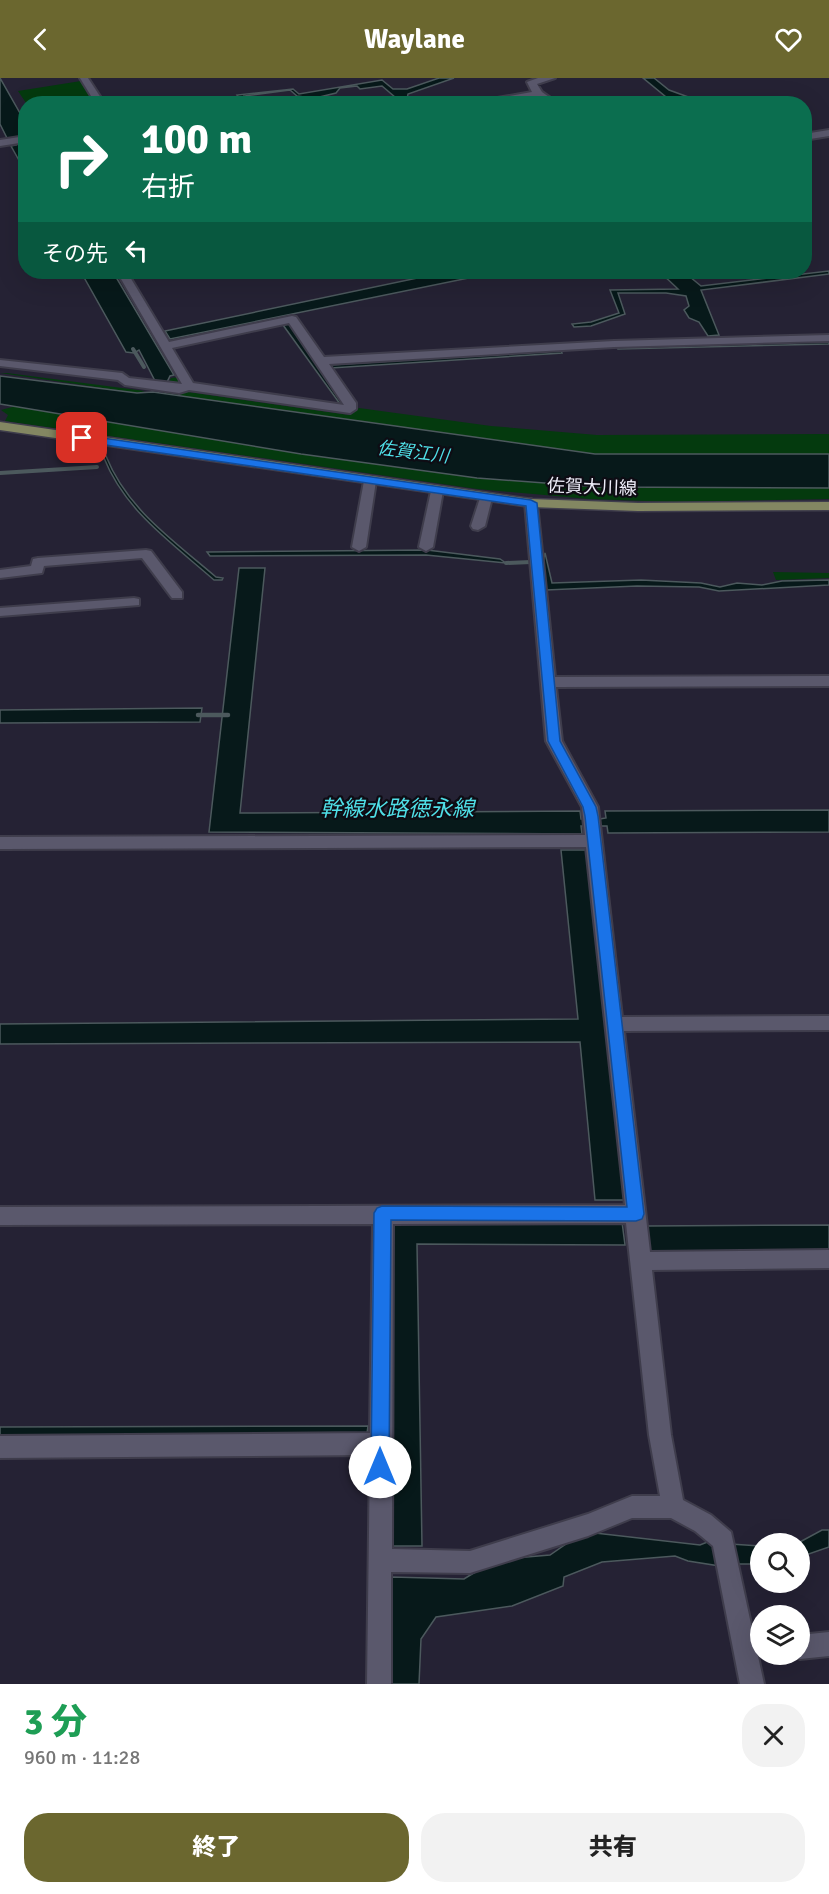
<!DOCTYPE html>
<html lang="ja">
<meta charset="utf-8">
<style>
body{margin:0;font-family:Signika,"Noto Sans JP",sans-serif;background:#f2f2f2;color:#222;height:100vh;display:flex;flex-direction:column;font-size:22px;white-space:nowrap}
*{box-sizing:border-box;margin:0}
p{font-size:20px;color:#767676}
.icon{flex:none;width:33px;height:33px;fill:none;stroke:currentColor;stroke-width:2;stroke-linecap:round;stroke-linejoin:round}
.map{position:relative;height:1606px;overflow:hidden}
.panel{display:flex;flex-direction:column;background:#fff;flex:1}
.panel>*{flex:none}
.banner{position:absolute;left:18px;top:18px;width:794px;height:183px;border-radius:24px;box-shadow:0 6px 24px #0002;background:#0b6e4f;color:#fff;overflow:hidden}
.fabs{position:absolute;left:750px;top:1455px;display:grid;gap:12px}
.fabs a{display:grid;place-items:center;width:60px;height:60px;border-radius:50%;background:#fff;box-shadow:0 6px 24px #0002;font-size:30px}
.pin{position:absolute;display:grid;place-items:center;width:51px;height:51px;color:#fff;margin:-26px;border-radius:12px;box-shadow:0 3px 9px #0006}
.me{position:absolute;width:66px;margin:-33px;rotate:0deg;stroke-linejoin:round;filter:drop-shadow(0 0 4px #0008)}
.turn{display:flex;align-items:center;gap:21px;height:126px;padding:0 24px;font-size:27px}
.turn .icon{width:78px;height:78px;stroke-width:2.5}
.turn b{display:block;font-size:42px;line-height:51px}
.then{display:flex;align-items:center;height:57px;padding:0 24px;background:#0003;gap:12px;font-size:22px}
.round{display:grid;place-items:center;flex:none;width:63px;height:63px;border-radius:24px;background:#f2f2f2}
.head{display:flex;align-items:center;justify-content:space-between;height:102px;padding:0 24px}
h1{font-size:36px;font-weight:800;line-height:45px;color:#1e9e55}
.primary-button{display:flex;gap:12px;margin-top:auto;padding:12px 24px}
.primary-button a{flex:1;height:69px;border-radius:24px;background:#6b672f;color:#fff;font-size:24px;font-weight:800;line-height:69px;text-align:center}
.primary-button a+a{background:#f2f2f2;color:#222}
header{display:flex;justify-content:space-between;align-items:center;height:78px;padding:0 24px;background:#6b672f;color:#fff;font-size:27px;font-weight:800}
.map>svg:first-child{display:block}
</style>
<header><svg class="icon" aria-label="back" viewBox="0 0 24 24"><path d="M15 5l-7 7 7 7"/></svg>Waylane<svg class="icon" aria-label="heart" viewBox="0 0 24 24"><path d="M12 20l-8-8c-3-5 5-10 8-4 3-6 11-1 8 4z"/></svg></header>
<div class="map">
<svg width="829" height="1606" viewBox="0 0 829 1606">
<rect width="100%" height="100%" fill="#252234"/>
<!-- green -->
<g fill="#043a0e">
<polygon points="81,3 96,25 26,25 18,13"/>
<polygon points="0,295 7,295 145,313 138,315"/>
<polygon points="180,299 188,314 349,337 359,330 491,348 597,357 829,356 829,376 595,376 163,315 171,300"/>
<polygon points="16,328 301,376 477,400 598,409 829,410 829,421 675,424 589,421 477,411 5,343 8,337 1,332"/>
<polygon points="773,494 829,495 829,500 776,502"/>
</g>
<!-- water -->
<g fill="#07191a" stroke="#4c595d" stroke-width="1.5">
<polygon points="0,0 25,44 25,93 11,68 16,67 12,60 7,60 0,46"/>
<polygon points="439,0 454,0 408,16 407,21 409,25 402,25 382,8 360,11 357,8 340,10 336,15 311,21 313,25 308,25 304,19 297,18 290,12 244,18 247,23 268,25 227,25 241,23 237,17 293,11 299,16 382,2 393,11 407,11"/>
<polygon points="643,0 654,0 669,12 691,20 696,25 671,23"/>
<polygon points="829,193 829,196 701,212 719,257 708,258 699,244 689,240 684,232 689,228 686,218 666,215 618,215 625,236 591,248 574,249 572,246 591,244 619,235 610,212 678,211 660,194 684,194 701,208"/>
<polygon points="81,194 113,194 174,297 170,298 166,306 152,304 154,301 139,272 134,275 126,274"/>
<polygon points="446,194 498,194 170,261 165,253"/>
<polygon points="290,246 345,325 340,326 283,247"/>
<polygon points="829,263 829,266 618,271 618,269"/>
<polygon points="561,272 562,275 331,290 330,287"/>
<polygon points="0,298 137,315 153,314 595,376 829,376 829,410 598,409 477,400 301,376 0,326"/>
<path d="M97,377l9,1c21,53 68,85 110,121l7,1 -1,2h-8c-42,-37 -89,-69 -110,-122l-8,-1z"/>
<polygon points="427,472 500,481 506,485 426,477 210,478 207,474"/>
<polygon points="545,475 552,505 641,502 701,505 720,509 737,505 762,507 782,503 829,502 829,507 719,513 699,509 637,508 546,512 543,484"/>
<polygon points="239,490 265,490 240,735 580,733 581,741 586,741 587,748 581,748 582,756 209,754"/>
<polygon points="202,630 200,644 0,645 0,632"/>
<polygon points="829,732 829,754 608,755 607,748 600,748 600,741 606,740 605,733"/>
<polygon points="561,772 586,772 624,1122 595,1122 580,964 0,966 0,946 578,941"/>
<polygon points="389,1141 622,1144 625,1167 417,1166 422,1468 390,1468"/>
<polygon points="829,1147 829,1173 649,1174 647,1148"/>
<polygon points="368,1348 367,1355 0,1358 0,1349"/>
<polygon points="822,1452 829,1452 829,1469 800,1479 798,1465"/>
<polygon points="595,1455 700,1467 710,1463 720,1475 720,1488 688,1483 675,1478 602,1484 564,1499 563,1508 512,1528 436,1539 421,1561 419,1606 391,1606 392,1499 464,1501 477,1493 515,1480 550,1477 569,1464"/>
<polygon points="730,1466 760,1468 760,1486 738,1486"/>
</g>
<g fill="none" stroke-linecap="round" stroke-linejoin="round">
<!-- stream-far1 -->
<g stroke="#4c595d" stroke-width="4">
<polyline points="133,271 144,289"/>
<polyline points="0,395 97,389"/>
<polyline points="506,485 531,484"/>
</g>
<!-- stream -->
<polyline stroke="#4c595d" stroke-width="4.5" points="198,637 228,637"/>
<!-- minor casing -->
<g stroke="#3f3d4c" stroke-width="4">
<g id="minor">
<polygon points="80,0 88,0 105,26 96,26"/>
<polygon points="538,0 555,0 537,6 542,14 559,26 548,26 536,19 490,26 463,26 532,14 527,4"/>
<polygon points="829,52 829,58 804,62 804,56"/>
<polygon points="26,58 26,64 0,68 0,62"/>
<path d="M117,194h10l42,70 123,-26 4,1 28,40 290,-16 215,-6v6l-215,6 -285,17 27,39v6l-6,4 -161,-23 -10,3 -54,-8 -7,-5 -118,-14v-6l122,13 7,5 53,6zM289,245l55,82 -151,-22 -21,-35z"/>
<polygon points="370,399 376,403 366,469 359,473 352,469 364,403"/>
<polygon points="437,409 443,413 433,469 426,473 419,469 431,413"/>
<polygon points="486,416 492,420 485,448 478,452 473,451 471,448 480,420"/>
<path d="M531,421l6,4 18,174 274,-1v10l-273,1 6,54 36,66 24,210 207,-1v14l-205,1 26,221 179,-2v18l-177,2 19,165 12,65 28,15 20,17 33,152h-24l-27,-138 -18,-15 -24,-13h-39l-44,18 -118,37 -79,-1v112h-24l3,-229 -370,3v-22l370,-3 3,-209 -373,1v-18l625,-2 -39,-358 -586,2v-12l585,-2 -3,-28 -36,-66 -21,-238zM626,1145l23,212 11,61h-28l-44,18 -118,37 -78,-2 1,-325z"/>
<polygon points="146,472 151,473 182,514 182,520 172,520 142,480 44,488 42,495 0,500 0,492 31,488 33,481 38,480"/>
<polygon points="134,520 139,521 139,527 0,538 0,530"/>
<polygon points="829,1554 829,1578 800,1581 792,1577 800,1576 800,1557"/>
</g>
</g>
<!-- primary casing -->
<g stroke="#3f3d4c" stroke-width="3">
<polygon id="primary" points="0,344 531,421 638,425 829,424 829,432 638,433 531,429 0,352"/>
</g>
<!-- minor -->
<use href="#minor" fill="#5a586c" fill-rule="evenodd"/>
<!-- primary -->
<use href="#primary" fill="#838762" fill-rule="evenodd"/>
</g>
<!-- route -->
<polygon fill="#1a73e8" stroke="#114b97" stroke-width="1.5" points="82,357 531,422 537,425 560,663 596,729 598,738 644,1136 642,1141 636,1143 391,1142 389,1389 387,1396 380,1398 374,1396 371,1389 374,1135 377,1130 382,1128 627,1129 585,738 583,729 548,663 526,428 78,363 78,358"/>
<g text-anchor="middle" stroke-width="4.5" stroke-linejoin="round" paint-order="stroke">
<!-- far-water labels -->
<g font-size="18" font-style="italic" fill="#4fdfe7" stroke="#0e0c14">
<text transform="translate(413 374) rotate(7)" y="6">佐賀江川</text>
</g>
<!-- far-street labels -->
<g font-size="18" fill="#eeedf9" stroke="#0e0c14">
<text transform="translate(592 409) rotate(2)" y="6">佐賀大川線</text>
</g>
<!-- water labels -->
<g font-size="22" font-style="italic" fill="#4fdfe7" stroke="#0e0c14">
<text x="397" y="738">幹線水路徳永線</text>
</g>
</g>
</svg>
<div class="fabs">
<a><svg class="icon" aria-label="search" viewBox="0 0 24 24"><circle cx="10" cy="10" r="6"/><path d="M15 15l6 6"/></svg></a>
<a><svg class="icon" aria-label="layers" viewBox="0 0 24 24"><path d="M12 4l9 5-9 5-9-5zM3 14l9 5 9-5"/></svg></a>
</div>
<div class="pin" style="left:82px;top:360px;background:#d93025"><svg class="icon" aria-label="arrive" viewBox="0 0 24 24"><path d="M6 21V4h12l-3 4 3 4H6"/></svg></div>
<svg class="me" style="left:380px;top:1389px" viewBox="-20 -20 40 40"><circle r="19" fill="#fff"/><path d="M0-13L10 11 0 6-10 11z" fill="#1a73e8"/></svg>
<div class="banner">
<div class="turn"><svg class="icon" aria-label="right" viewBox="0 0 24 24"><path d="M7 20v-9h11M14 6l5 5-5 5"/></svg><div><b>100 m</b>右折</div></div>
<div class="then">その先<svg class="icon" aria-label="left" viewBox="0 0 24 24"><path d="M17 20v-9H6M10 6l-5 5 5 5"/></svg></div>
</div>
</div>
<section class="panel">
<div class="head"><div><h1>3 分</h1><p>960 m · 11:28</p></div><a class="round"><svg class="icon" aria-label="close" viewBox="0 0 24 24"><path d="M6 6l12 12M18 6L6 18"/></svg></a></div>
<div class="primary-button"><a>終了</a><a>共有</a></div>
</section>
